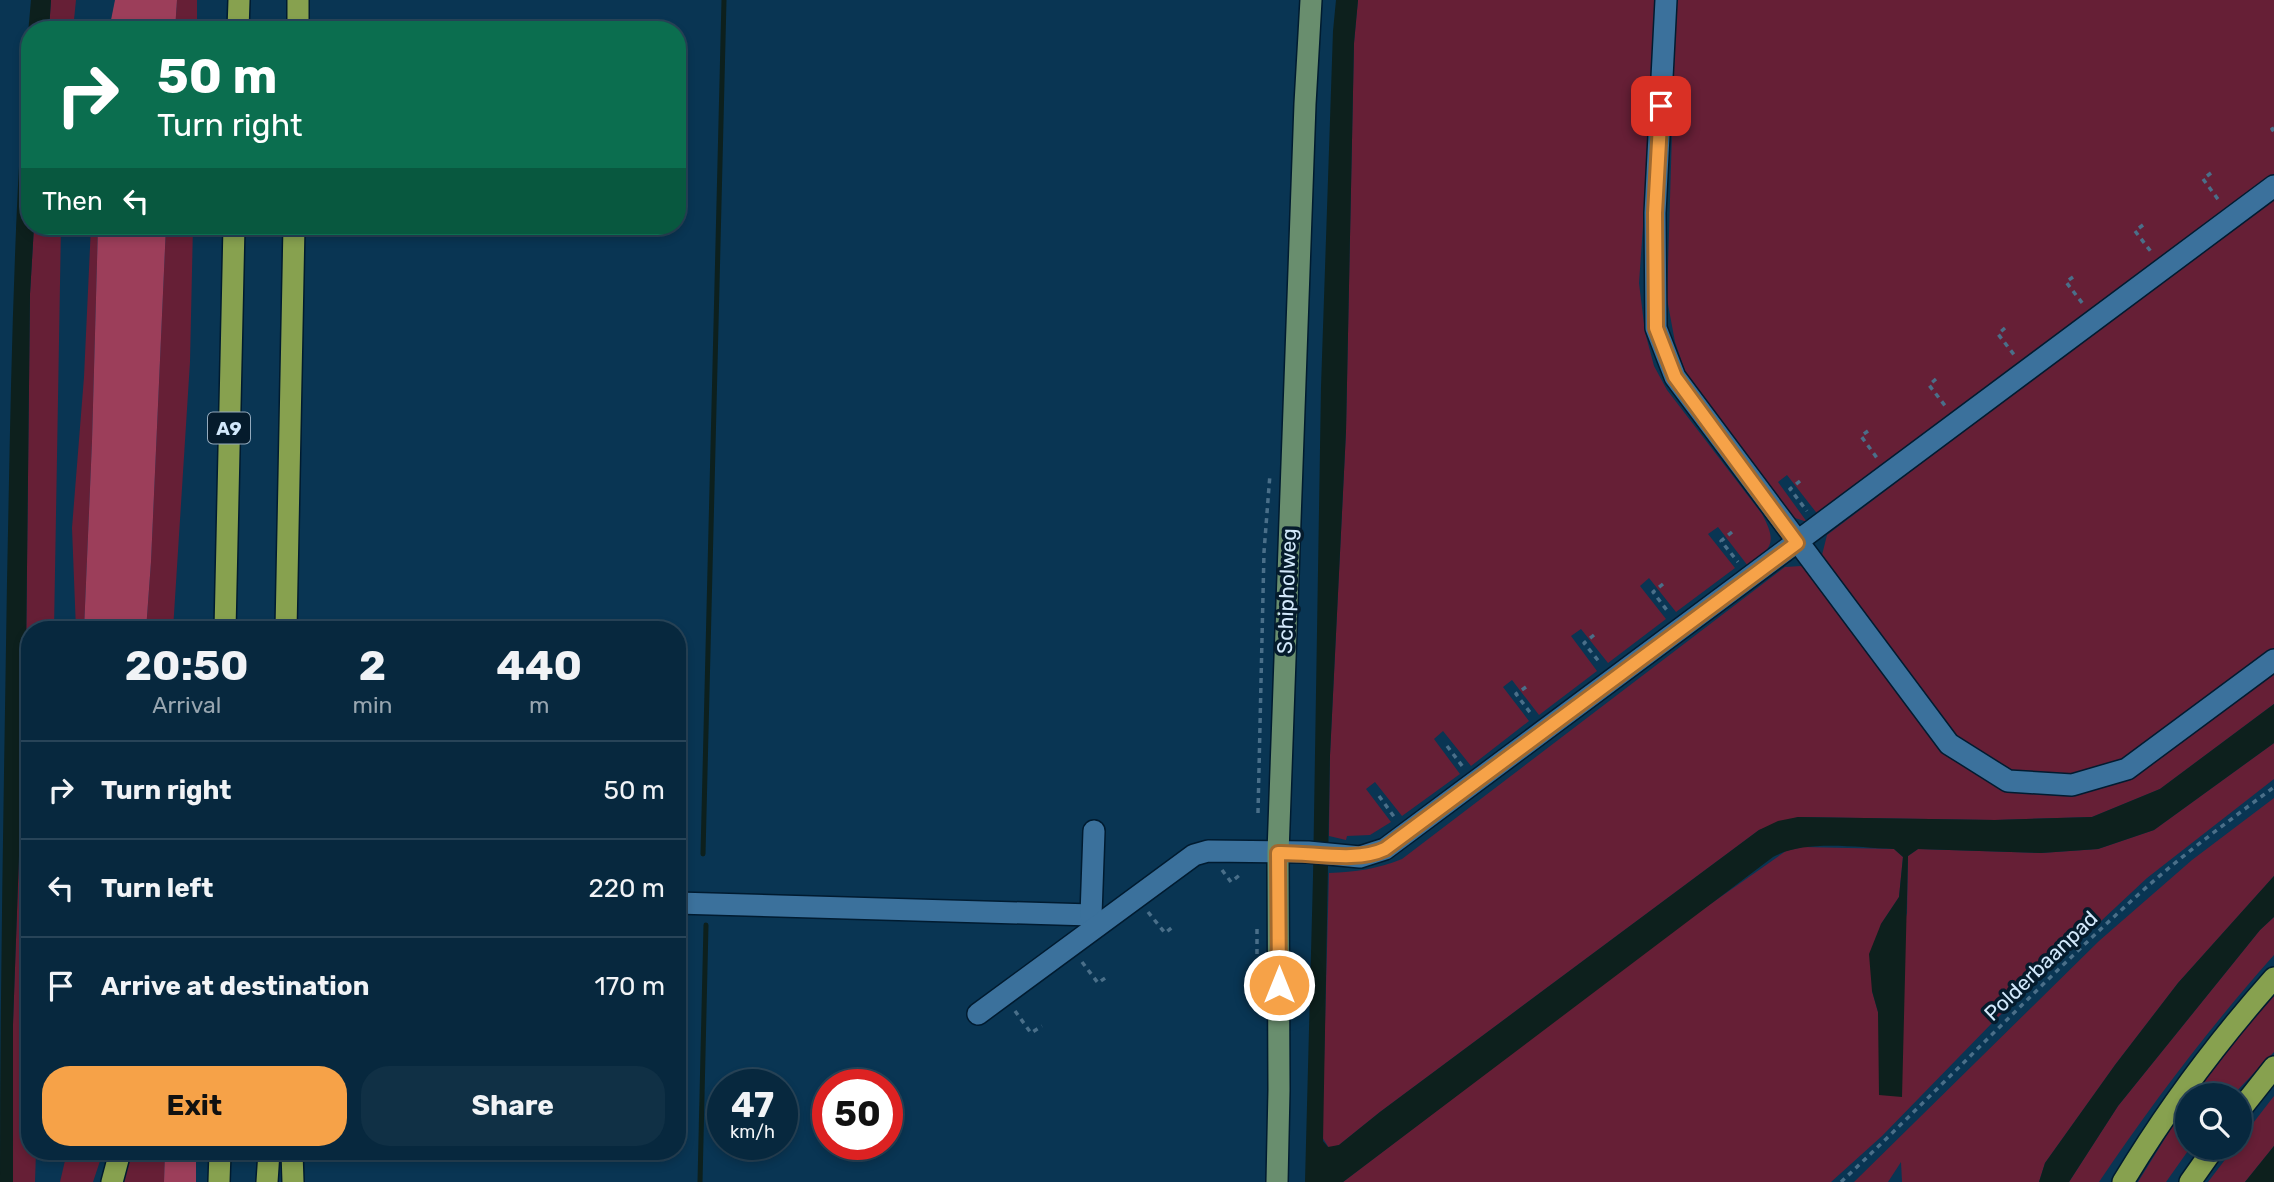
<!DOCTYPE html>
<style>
body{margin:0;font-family:Rubik,sans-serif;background:#103045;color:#f1f3f6;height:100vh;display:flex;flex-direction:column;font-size:26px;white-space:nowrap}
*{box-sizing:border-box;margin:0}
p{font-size:23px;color:#98a6b0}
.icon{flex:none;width:38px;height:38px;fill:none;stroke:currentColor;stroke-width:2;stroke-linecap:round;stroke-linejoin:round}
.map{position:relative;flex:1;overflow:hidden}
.sheet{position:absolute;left:21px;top:621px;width:665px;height:539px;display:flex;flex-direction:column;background:#07283e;border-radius:28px;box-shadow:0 4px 10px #0003,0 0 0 2px #284458}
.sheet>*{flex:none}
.banner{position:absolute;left:21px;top:21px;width:665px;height:214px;border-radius:28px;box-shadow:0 4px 10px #0003,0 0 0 2px #284458;background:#0b6e4f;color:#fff;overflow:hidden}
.fabs{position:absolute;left:2175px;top:1083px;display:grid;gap:14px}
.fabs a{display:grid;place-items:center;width:77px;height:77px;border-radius:50%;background:#07283e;box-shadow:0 4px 10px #0003,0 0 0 2px #284458;font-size:35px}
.speed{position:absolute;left:707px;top:1069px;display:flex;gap:14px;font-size:35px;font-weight:700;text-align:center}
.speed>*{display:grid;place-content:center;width:91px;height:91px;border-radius:50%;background:#07283e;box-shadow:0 4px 10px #0003,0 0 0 2px #284458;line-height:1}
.speed small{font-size:18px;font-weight:400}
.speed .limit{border:10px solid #d22;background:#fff;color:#111}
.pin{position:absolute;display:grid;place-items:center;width:60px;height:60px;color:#fff;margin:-30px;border-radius:14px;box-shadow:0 4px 10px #0006}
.me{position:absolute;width:77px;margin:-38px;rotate:0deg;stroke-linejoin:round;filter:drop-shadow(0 0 5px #0008)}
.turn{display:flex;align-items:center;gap:24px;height:147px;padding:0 21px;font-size:32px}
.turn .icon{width:91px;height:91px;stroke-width:2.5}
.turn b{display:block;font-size:49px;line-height:60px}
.then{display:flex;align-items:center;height:66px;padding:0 21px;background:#0003;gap:14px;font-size:26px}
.eta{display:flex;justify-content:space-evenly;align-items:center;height:119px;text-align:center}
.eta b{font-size:42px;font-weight:700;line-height:49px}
.action{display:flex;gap:14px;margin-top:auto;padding:14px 21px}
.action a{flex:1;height:80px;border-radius:28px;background:#f6a248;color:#111;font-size:28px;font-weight:700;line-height:80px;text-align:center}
.action a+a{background:#103045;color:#f1f3f6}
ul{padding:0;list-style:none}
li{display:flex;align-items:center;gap:21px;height:98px;padding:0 21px;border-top:2px solid #284458}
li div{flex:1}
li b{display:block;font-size:26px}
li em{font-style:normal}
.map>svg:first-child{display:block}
</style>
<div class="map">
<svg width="2274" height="1182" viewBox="0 0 2274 1182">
<rect width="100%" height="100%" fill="#093553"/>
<!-- green -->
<g fill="#661f36">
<polygon points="51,0 76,0 73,30 49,30"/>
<polygon points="177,0 197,0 197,30 175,30"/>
<path d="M1358,0h301l-20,283 6,49 9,34 13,24 95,124c15,28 11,34 -14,52l-30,-39 -10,7 27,34 -59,44 -27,-34 -9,8 26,33 -58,44 -27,-34 -10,7 26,35 -58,44 -27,-35 -9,7 26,34 -58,45 -28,-35 -9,8 26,35 -58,42 -27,-34 -9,7 25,33 -21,13 -23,1 -1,4 -17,-4 1,-81 16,-324 8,-388z"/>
<polygon points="1676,0 2274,0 2274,175 1819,516 1787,475 1778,482 1807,522 1795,518 1704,401 1685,371 1675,342 1667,299"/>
<polygon points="2274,197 2274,652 2132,757 2070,777 2035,776 2003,767 1971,748 1957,736 1822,555 1827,535"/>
<polygon points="34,226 61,226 54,630 30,630 30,1152 36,1152 35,1182 13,1182 13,1024 26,658 30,294"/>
<polygon points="91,226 98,226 92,441 84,630 76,630 72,528 84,377"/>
<polygon points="166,226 193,226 190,362 173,630 146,630 151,562"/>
<path d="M1801,566l7,3 172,203 151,5 143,-104v31l-114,85 -68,28 -97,3 -197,-3 -39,13 -379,282 -41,33 -10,3 -7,-11 7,-264c27,-1 48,-4 73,-14l383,-292z"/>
<polygon points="2274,743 2274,779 2147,878 1994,1021 1882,1136 1831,1182 1343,1182 1682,924 1786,851 1803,847 1894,849 1903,857 1899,897 1881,924 1872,991 1878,1012 1907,913 1908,856 1918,849 2041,853 2098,849 2154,830"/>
<polygon points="2274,798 2274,876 2178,983 2115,1065 2045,1163 2039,1182 1902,1182 1901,1162 1888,1182 1854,1182 2099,941 2192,860"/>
<path d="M2274,917v38c-64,72 -121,147 -175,227h-30l49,-76 142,-176z"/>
<polygon points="2274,992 2274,1052 2233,1095 2193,1096"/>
<polygon points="2274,1096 2274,1146 2245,1182 2208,1182 2234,1148 2240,1148 2240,1140"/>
<polygon points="2187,1103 2188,1148 2190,1148 2166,1182 2138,1182"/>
<polygon points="67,1152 103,1152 93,1182 60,1182"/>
<polygon points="128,1152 165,1152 164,1182 121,1182"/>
</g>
<!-- forest -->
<g fill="#9c3e5a">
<polygon points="115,0 177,0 175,30 109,30"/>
<polygon points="98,226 166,226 151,562 146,630 84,630 92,441"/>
<polygon points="165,1152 196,1152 196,1182 164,1182"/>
</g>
<!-- water -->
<g fill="#0d201d">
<path d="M31,0h20l-2,30h-19v196h4l-4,68 -4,364 -13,366v158h-13c0,-200 4,-400 7,-600 4,-195 6,-388 24,-582z"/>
<path d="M1336,0h22l-4,43 -8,388 -16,324 -7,386 5,6 11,-2 41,-33 379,-282 19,-9 20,-4 197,3 97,-3 68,-28 114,-85v39l-120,87 -56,19 -57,4 -123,-4 -10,7 -6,241 -23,-2 -1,-83 -6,-21 -3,-37 12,-30 18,-27 4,-40 -9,-8c-37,-1 -88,-10 -121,8l-430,325h-38l8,-305 8,-490 12,-356z"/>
<polygon points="2274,876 2274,917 2260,930 2118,1106 2069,1182 2039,1182 2045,1163 2115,1065 2178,983"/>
<polygon points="2274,1146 2274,1182 2245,1182"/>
</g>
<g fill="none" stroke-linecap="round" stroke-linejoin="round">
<!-- stream -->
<g stroke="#0d201d" stroke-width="5">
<polyline points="703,854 724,0"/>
<polyline points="700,1182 706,925"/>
</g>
<!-- minor casing -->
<g stroke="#001b30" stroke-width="24">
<g id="minor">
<polyline points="1666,0 1655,213 1656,328 1675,377 1949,744 2008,781 2072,785 2127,769 2274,660"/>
<polyline points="677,903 1091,915 1098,925"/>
<polyline points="1091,915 1094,831"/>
<polyline points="978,1014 1194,855 1208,851 1308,852 1360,857 1385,849 2274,186"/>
</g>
</g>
<!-- major casing -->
<g stroke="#001b30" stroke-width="24">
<polyline id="major" points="1277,1182 1279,1090 1278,853 1305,104 1311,0"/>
</g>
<!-- highway casing -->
<g stroke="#001b30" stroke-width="24">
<g id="highway">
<polyline points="238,30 239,0"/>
<polyline points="298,30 298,0"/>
<polyline points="225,630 234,226"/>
<polyline points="286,630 294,226"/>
<polyline points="2240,1110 2274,1067"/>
<polyline points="292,1152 293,1182"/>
<polyline points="112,1182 120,1152"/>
<polyline points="219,1182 220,1152"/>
<polyline points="267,1182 269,1152"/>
<path d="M2123,1182c44,-73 94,-140 151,-204"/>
<polyline points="2190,1182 2214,1148"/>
</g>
</g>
<!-- path -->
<g stroke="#4a6f89" stroke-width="3.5" stroke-dasharray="5 5" stroke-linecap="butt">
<polyline points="2274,128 2272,129 2274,132"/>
<polyline points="2211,173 2203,179 2220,202"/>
<polyline points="2143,225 2135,231 2152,253"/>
<polyline points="2073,277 2066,282 2083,304"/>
<polyline points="2005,328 1998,334 2015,356"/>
<polyline points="1936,379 1929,385 1946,407"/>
<polyline points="1868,431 1861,436 1877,458"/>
<polyline points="1800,481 1790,489 1807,511"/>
<polyline points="1732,532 1721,541 1738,562"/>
<polyline points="1663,584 1653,592 1669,613"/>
<polyline points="1594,635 1584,643 1601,664"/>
<polyline points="1526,687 1516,694 1532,715"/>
<polyline points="1447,746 1463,767"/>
<polyline points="1379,796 1395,818"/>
<polyline points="1258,813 1264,552 1270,474"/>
<polyline points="1222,870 1231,882 1241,874"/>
<polyline points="1148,912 1165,933 1175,925"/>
<polyline points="1257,929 1257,998"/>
<polyline points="1082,962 1098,983 1108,976"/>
<polyline points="1015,1011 1031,1033 1042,1026"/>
<path d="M1841,1182c101,-95 196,-196 299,-289 42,-38 89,-72 134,-106"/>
</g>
<!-- minor -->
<use href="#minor" stroke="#3b719c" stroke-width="21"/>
<!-- major -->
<use href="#major" stroke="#698e6e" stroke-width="21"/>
<!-- highway -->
<use href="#highway" stroke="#87a14f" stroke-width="21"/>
</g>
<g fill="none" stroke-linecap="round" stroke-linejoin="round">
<!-- route casing -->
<g stroke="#a0692f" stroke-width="18">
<path id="route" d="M1279,985l-1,-132c33,-1 78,10 107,-4l412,-306 -122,-166 -19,-49 -1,-115 6,-107"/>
</g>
<!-- route -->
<use href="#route" stroke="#f6a248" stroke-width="12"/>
</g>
<g text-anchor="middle" stroke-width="7" stroke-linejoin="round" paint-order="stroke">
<!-- shield labels -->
<rect fill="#051b2c" stroke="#94aabd" stroke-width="2" x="208" y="412.5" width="42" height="31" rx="5"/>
<g font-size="19" font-weight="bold" fill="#d2e8fb">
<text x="229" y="435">A9</text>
</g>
<!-- street labels -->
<g font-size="21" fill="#d2e8fb" stroke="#051b2c">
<text transform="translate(1287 591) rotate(-88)" y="7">Schipholweg</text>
<text transform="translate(2041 966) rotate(-44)" y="7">Polderbaanpad</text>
</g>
</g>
</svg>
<div class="fabs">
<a><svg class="icon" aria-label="search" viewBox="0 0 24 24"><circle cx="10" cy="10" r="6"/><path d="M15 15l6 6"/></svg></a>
</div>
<div class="speed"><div>47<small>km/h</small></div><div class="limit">50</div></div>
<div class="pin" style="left:1661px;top:106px;background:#d93025"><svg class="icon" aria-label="arrive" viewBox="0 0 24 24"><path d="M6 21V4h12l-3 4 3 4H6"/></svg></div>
<svg class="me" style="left:1279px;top:985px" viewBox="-20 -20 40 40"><circle r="17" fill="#f6a248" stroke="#fff" stroke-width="3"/><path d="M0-11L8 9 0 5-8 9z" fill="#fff"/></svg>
<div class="banner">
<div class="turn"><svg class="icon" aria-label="right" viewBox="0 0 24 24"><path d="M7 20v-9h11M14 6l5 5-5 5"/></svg><div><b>50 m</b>Turn right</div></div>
<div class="then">Then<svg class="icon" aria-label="left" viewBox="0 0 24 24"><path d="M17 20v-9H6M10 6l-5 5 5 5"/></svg></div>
</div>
<section class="sheet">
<div class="eta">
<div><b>20:50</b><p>Arrival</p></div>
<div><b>2</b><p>min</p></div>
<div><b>440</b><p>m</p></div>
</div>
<ul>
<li><svg class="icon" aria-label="right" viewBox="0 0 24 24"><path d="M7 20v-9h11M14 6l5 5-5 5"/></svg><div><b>Turn right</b></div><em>50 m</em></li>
<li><svg class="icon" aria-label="left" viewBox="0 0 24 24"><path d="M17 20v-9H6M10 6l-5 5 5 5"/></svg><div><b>Turn left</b></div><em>220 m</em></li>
<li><svg class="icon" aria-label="arrive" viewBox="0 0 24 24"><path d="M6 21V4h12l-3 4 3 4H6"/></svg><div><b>Arrive at destination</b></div><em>170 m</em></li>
</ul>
<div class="action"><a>Exit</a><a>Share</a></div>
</section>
</div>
